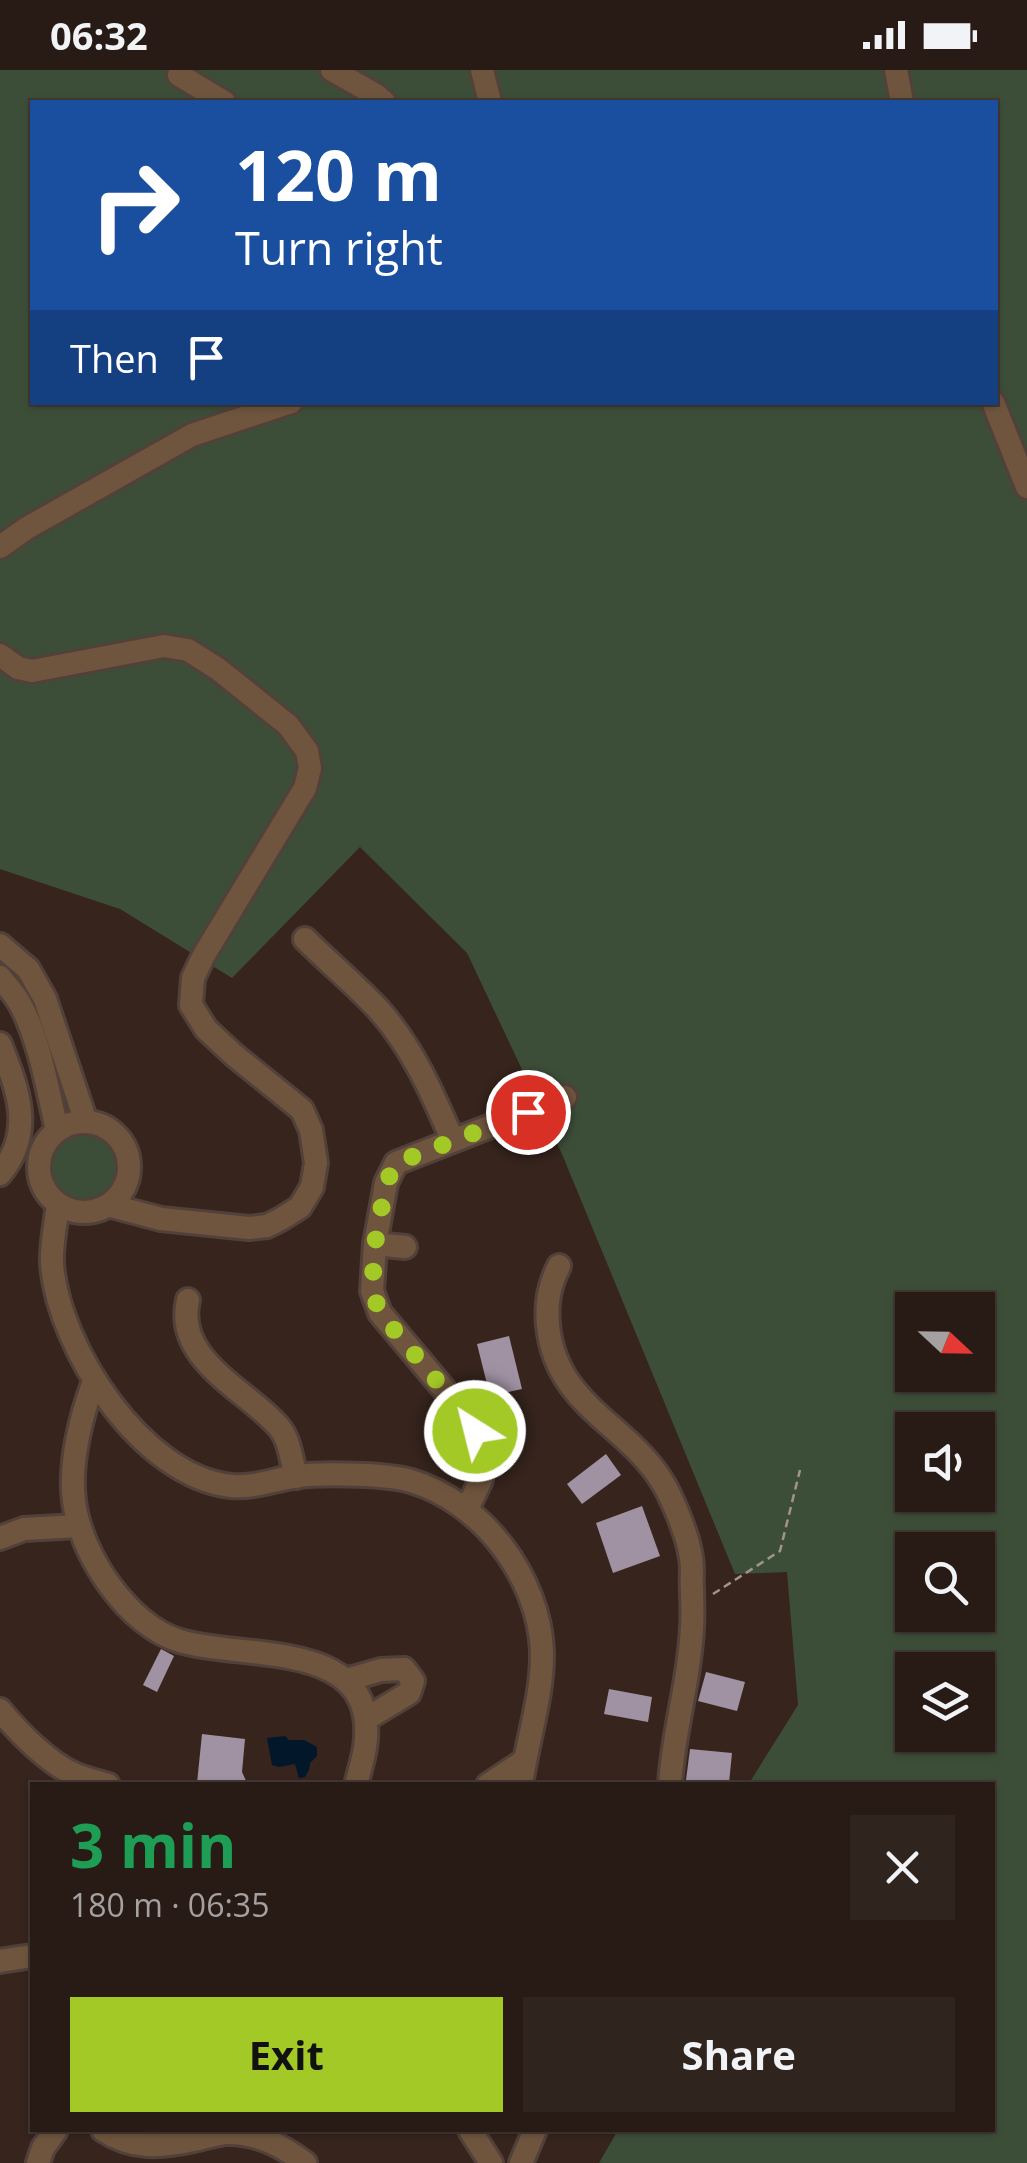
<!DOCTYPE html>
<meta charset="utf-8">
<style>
body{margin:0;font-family:"Open Sans",sans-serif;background:#30241f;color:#f1f3f6;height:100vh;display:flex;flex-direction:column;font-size:38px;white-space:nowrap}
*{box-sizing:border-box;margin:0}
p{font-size:32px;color:#a5a1a1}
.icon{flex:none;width:55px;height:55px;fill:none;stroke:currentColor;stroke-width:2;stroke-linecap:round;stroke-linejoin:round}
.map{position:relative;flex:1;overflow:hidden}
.details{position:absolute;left:30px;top:1712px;width:965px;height:350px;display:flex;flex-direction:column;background:#281b16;border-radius:0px;box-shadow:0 2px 8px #0004,0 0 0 2px #443935}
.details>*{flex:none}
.top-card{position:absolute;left:30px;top:30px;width:968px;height:305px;border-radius:0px;box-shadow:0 2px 8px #0004,0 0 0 2px #443935;background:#1a4fa0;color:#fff;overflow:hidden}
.needle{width:65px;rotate:112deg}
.buttons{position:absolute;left:895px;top:1222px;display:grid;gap:20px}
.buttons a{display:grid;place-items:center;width:100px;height:100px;border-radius:0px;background:#281b16;box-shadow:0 2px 8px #0004,0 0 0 2px #443935;font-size:50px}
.pin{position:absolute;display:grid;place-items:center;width:85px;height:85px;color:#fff;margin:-42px;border:5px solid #fff;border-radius:50%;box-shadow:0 2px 10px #0007}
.me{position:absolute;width:110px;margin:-55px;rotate:324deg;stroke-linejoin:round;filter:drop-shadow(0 0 8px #0008)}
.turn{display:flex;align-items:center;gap:35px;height:210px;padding:0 40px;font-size:45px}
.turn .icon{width:130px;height:130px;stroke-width:2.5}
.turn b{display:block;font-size:70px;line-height:85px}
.then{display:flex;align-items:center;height:95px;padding:0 40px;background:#0003;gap:20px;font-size:38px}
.round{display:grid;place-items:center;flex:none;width:105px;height:105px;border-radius:0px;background:#30241f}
.summary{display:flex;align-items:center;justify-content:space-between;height:170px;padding:0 40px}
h1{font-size:60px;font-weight:700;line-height:75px;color:#1e9e55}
.button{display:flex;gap:20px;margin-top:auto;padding:20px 40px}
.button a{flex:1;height:115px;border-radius:0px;background:#a3c926;color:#111;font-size:40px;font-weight:700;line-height:115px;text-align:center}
.button a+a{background:#30241f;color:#f1f3f6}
.status{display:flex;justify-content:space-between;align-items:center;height:70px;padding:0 50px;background:#281b16;direction:ltr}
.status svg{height:28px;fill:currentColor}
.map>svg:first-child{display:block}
</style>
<div class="status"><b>06:32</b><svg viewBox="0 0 49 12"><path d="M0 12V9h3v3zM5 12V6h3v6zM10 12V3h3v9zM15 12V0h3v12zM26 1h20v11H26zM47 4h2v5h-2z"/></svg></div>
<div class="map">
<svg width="1027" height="2093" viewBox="0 0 1027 2093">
<rect width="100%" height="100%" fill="#36241d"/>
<!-- green -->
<g fill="#3d4e38" fill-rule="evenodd">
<path d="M0,0h1027v2093h-428l19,-33h374v-345h-244l50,-80 -11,-133 -52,2 -173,-420 -95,-201 -107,-106 -128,131 -112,-69 -120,-40zM32,32h963v300h-963zM912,1240h66v65h-66zM912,1360h66v65h-66zM912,1480h66v65h-66zM912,1600h66v65h-66z"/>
<circle cx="83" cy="1099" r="35"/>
</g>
<!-- water -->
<polygon fill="#03172a" points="285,1666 289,1670 304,1670 317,1677 317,1686 310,1693 309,1700 305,1707 299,1708 295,1694 279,1697 272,1695 267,1668"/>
<!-- building -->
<g fill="#a092a3">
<polygon points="509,1266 522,1319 490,1326 477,1274"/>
<polygon points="606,1384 621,1405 582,1434 567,1414"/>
<polygon points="642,1436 660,1486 613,1503 596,1453"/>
<polygon points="161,1579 174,1586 157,1622 143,1615"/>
<polygon points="706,1602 745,1612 737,1641 698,1631"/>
<polygon points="609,1619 652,1627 648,1652 604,1644"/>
<polygon points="202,1664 245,1669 242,1702 248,1715 197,1713"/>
<polygon points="690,1679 732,1683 729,1713 686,1710"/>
</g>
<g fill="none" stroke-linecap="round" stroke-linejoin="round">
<!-- minor casing -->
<g stroke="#52413a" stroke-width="28">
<g id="minor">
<polyline points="332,0 376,25 384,32"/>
<polyline points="482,0 490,32"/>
<polyline points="896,0 902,32"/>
<polyline points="179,5 224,32"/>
<polyline points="993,332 1027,417"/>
<polyline points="0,477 27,458 192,365 291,332"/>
<polyline points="0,585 18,598 32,601 164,576 188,580 218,599 288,655 307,681 310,698 305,718 204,885 193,908 191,935 206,959 234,985 302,1040 311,1060 316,1093 312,1117 300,1137 281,1149 267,1156 249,1158 161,1149 108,1135"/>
<path d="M305,869c24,24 51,46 74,71 34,38 54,85 74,131"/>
<polyline points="0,875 28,899 45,929 86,1052"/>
<path d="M0,907c6,8 14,16 19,25 20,34 29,89 38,128"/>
<path d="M0,974c18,46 35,88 0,130"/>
<circle cx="84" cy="1097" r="45"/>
<path d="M58,1134c-2,19 -7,40 -6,60 6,83 90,213 179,222 24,2 44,-7 67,-10 22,-3 46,-2 68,-1 15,1 31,2 45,6 71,21 128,96 131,170 1,45 -15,89 -21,134"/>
<polyline points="375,1174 386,1113 396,1093 565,1027"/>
<polyline points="405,1177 375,1174 372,1221 380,1243 458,1336 475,1361 482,1385 481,1410 467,1439"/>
<path d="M559,1196c-10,20 -13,37 -11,59 8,86 88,100 121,169 9,19 19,42 22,64 2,10 0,21 1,31 0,12 1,25 0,38 -2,53 -19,105 -22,158"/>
<path d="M188,1230c-14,59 57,89 90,126 12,13 13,33 18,51"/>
<path d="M94,1311c-13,35 -25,83 -20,120 6,53 54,125 106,140 67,20 201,-4 185,107 -2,12 -6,25 -9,37"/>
<polyline points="0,1468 24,1459 78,1456"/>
<polyline points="346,1610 381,1600 404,1599 413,1611 409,1623 366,1649"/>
<path d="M0,1640c18,22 49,54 76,65 10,4 22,7 32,10"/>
<polyline points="488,1715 524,1691"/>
<polyline points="0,1891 32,1886"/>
<path d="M103,2060c31,20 56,17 91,10 10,-2 21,-6 31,-7 31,-1 56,12 80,30"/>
<polyline points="470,2060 491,2093"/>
<polyline points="38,2093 43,2078 56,2060"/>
<polyline points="521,2093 535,2060"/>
</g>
</g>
<!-- path -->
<polyline stroke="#a2938d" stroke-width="2.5" stroke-dasharray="8 5" stroke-linecap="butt" points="713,1524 780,1481 800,1400"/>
<!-- minor -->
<use href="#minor" stroke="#6f553e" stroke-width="22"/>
</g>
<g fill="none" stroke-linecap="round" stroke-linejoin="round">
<!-- route -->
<polyline stroke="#a3c926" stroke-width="18" stroke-dasharray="0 32.4" points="475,1361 458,1336 380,1243 372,1221 375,1174 386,1113 396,1093 528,1042"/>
</g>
</svg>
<div class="buttons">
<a><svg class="needle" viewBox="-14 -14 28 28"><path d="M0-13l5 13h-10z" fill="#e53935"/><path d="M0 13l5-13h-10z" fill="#a5a1a1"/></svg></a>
<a><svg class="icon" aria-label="sound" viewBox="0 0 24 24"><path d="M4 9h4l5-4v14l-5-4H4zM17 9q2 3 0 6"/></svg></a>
<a><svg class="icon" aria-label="search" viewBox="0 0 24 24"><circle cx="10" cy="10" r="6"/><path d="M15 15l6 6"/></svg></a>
<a><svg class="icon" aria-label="layers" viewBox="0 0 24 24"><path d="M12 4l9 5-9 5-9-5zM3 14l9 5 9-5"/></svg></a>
</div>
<div class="pin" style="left:528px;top:1042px;background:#d93025"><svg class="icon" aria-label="arrive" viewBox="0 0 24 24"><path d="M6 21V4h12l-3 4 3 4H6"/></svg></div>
<svg class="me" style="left:475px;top:1361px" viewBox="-20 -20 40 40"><circle r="17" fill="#a3c926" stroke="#fff" stroke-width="3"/><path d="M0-11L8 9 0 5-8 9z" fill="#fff"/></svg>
<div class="top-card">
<div class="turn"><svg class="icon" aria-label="right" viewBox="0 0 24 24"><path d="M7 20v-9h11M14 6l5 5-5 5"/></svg><div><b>120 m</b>Turn right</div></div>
<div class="then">Then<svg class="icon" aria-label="arrive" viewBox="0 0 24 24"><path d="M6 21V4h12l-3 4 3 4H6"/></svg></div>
</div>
<section class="details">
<div class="summary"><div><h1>3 min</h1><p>180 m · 06:35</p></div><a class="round"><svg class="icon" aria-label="close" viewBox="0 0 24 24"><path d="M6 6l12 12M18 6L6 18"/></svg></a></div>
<div class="button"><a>Exit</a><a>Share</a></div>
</section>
</div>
